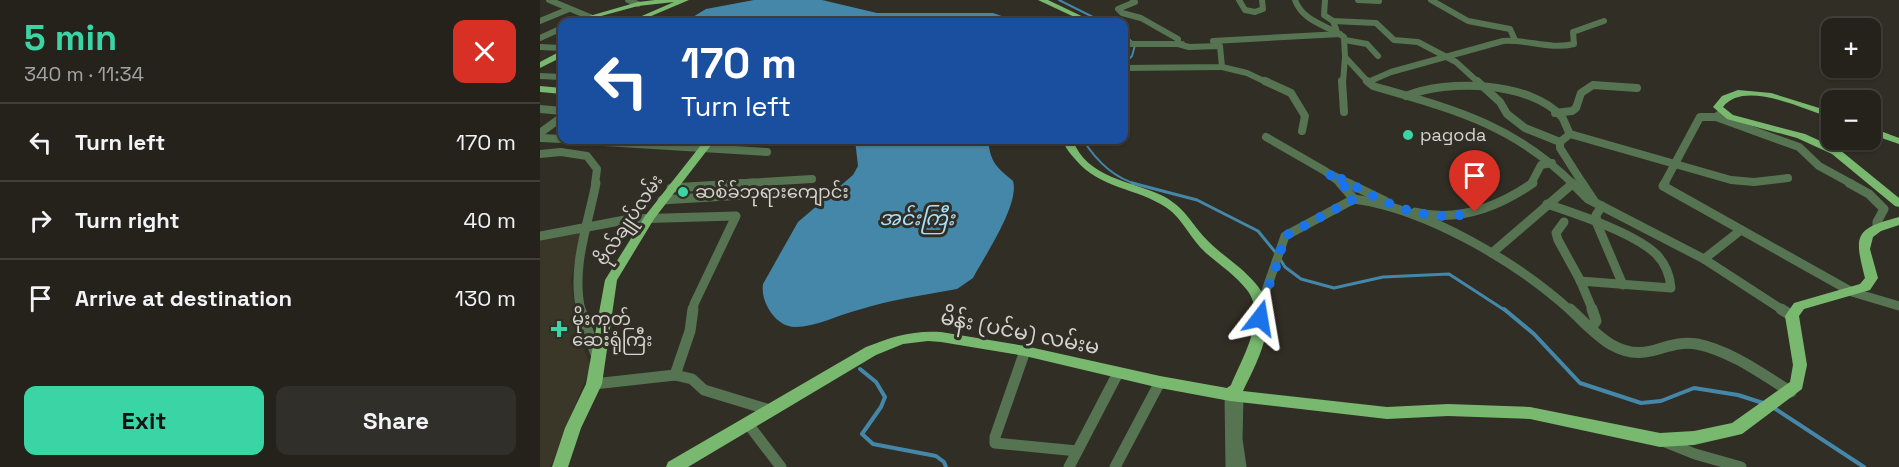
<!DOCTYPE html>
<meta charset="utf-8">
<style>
body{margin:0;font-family:"Space Grotesk","Noto Sans Myanmar",sans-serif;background:#312f29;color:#f1f3f6;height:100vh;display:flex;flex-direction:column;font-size:22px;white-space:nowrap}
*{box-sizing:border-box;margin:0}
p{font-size:20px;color:#a3a4a3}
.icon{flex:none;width:33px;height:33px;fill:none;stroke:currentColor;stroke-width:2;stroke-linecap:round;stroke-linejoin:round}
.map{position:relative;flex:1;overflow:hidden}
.drawer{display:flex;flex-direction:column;background:#25221c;width:540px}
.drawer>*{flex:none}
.banner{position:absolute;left:18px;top:18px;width:570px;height:126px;border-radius:12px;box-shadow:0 2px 4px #0004,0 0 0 2px #423f3b;background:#1a4fa0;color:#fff;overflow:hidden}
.controls{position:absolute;left:1281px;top:18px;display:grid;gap:12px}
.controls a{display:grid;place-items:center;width:60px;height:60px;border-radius:12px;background:#25221c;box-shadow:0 2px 4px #0004,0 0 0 2px #423f3b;font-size:30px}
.pin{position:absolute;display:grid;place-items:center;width:51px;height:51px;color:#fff;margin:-62px -26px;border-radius:50% 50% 50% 0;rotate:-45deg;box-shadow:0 0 6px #0007}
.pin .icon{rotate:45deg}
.me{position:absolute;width:66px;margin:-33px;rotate:14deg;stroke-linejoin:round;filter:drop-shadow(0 0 4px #0008)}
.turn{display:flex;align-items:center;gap:21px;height:126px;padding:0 24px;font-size:27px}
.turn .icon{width:78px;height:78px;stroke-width:2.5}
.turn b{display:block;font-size:42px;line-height:51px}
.round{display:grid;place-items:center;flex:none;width:63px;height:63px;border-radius:12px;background:#312f29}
.head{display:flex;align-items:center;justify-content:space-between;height:102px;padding:0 24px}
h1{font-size:36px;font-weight:600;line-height:45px;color:#3ad4a5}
.cta{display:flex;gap:12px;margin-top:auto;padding:12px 24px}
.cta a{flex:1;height:69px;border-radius:12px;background:#3ad4a5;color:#111;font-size:24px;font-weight:600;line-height:69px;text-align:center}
.cta a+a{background:#312f29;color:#f1f3f6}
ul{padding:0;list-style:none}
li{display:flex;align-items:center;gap:18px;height:78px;padding:0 24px;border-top:2px solid #423f3b}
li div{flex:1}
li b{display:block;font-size:22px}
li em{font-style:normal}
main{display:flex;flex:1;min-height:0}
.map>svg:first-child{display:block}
</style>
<main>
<section class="drawer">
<div class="head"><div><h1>5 min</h1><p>340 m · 11:34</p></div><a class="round" style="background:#d93025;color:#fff"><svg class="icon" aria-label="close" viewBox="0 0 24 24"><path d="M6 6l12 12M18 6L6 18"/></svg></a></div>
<ul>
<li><svg class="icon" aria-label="left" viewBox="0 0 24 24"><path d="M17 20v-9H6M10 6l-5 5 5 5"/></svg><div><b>Turn left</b></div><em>170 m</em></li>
<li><svg class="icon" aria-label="right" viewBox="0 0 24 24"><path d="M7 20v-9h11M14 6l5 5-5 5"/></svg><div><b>Turn right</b></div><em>40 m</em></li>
<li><svg class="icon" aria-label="arrive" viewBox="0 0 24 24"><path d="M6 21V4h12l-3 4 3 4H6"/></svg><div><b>Arrive at destination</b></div><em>130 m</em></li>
</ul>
<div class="cta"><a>Exit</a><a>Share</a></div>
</section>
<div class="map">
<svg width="1359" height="467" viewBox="0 0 1359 467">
<rect width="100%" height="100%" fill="#312e25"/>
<!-- built -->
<polygon fill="#3b3728" points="42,229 31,280 38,336 51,366 10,467 0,467 0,239"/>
<!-- water -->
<g fill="#4487a8">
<polygon points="214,0 282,0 337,13 453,13 479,22 154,22 151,18 166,9"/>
<path d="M315,140h133c3,24 8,26 25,41 7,23 -29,76 -40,97l-16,11c-34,6 -67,11 -99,21 -20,5 -42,17 -63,17 -19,0 -35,-25 -32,-43l35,-62 55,-47 5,-9z"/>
</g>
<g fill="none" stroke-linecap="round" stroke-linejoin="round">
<!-- stream-far2 -->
<g stroke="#4487a8" stroke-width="2">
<polyline points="519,0 563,22"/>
<polyline points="584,34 595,45 592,56 584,64"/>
<path d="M543,140c13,20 30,38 54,44"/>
</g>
<!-- stream-far1 -->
<g stroke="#4487a8" stroke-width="3">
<polyline points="592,183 657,200 718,231 736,253"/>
<polyline points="740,259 745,267 761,279 794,288 843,277 909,274 966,311"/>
</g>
<!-- stream -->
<g stroke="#4487a8" stroke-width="4">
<polyline points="964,309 994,334 1040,383 1101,403 1121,401 1154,388 1198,395 1223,403"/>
<polyline points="320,369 336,382 345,397 341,407 322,434 333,444 396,456 404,462 406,467"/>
<polyline points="1234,408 1324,467"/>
</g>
<!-- minor-far3 -->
<g stroke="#567451" stroke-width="6">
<polyline points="9,0 50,17"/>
<polyline points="88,0 98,4"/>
<polyline points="699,0 705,10 715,12 723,9 722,0"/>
<path d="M755,0c8,22 32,25 49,37l1,20 24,26"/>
<polyline points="785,0 784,15 793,21"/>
<polyline points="818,0 839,1"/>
<polyline points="891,0 928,21 970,29 975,40"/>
<polyline points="0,21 29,9"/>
<polyline points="35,22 50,17"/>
<polyline points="797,32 793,21 836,23 854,40 878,42 916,62 939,83"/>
<polyline points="0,38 22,28"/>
<polyline points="805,40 827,44 838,56"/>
<polyline points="673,41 800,34"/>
<polyline points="584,44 642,44"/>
<polyline points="0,47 22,48"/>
<polyline points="682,67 707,73 728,83"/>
<polyline points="584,68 682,67 680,46 649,47 638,44 638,39 601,18 582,13 578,9 595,2 593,0"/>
<polyline points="0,76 22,77"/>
<path d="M828,82l23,-10 112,-31c24,-2 47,9 71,3l-1,-12 31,-11"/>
<polyline points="803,83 805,57"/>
</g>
<!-- minor-far2 -->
<g stroke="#567451" stroke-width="8">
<polyline points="725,81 751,93 765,116 762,131"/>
<polyline points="802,81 804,112"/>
<path d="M827,81l6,5c79,23 140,38 200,98"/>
<polyline points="937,81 960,102 967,114 985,128 1020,142"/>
<path d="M866,96c41,-17 124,-15 156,21 3,5 5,12 8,17l-10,8v6l23,36"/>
<polyline points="0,109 22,111"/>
<polyline points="1015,113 1032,111 1036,108 1041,93 1053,85 1097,88"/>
<polyline points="1176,117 1259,147 1279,166 1312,184"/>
<polyline points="0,133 22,117"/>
<polyline points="1030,134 1191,180 1214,182 1248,178"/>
<polyline points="726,137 785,171 802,184"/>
<polyline points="0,138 22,139"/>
<polyline points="31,140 227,152"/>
<polyline points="0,154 21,152 47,156 57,169 55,184"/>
<polyline points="788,173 811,184"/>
<polyline points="190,184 272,179"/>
<polyline points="991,184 1001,165 1012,163"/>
<polyline points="1124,184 1160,117 1176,117 1183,112"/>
</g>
<!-- minor-far1 -->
<g stroke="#567451" stroke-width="9">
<polyline points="800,183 814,199"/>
<polyline points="808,183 845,201"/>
<polyline points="1032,183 1048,199 1164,259 1244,311"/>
<polyline points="1042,183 1054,201"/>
<polyline points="1125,183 1123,186 1312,292 1359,306"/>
<polyline points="1309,183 1329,194 1344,209 1337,222 1337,228"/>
<polyline points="131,188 214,183"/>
<polyline points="122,200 266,191"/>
<path d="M1007,204c30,10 87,29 109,50 9,9 14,22 15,34l-91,-7"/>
<polyline points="1062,206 1056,215 1057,224 1083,285"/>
<path d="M875,212c43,11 83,-5 118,-29"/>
<polyline points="1024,222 1016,233 1018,240 1040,280 1053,311"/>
<polyline points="0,236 90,219 196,216 154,304 153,311"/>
<polyline points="952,253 1031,185"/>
<polyline points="1164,259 1201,230"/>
<path d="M721,305l24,-69 69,-37c73,10 163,63 217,112"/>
<path d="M41,311c-10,-44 7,-86 15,-128"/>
</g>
<!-- minor -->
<g stroke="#567451" stroke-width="11">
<polyline points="40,309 57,357"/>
<path d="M1030,309c23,21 46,51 81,42 16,-4 29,-10 46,-7 34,7 65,30 94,48"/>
<polyline points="1241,309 1252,316"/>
<polyline points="1051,328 1056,321 1052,309"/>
<polyline points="485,351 455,437 455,443 537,451"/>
<polyline points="135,375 150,331 153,309"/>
<polyline points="54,384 135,375 152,379 164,390 230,410"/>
<polyline points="690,395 691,467"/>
<polyline points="698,396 697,439 701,467"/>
<polyline points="208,424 241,467"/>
<polyline points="1125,442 1155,454 1201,467"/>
<polyline points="529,467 578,373"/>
<polyline points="575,467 620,382"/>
</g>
<!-- major -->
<g fill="#79b96f" fill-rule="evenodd">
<polygon points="115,0 149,0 97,22 88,22 134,2 98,6 50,19 46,17 98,2"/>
<polygon points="498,0 508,0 554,22 545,22"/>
<polygon points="19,52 22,52 22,57 0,68 0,62"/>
<polygon points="0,86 22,88 22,94 0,92"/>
<path d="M1198,90l33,3 61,19v6c-27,-8 -88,-39 -109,-11l10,8 72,19 35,16 59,48v9l-4,-1 -63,-52 -35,-16 -70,-19 -14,-12 9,-11z"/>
<polygon points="1330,127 1359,138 1359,144 1330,134"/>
<polygon points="165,140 175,140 114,219 77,280 62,384 41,428 28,467 12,467 25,428 46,384 65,280 105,216"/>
<path d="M523,140h10c13,38 59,41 90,56 23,12 28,28 45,45 15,15 34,26 48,43 26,31 3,75 -13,107l144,16 61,-3 82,3 130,26 34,-2 38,-8 58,-41 3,-17 -8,-49 9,-13 66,-19 5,-6c-11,-43 -11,-49 34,-61v8l-18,6 -8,6 -3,12 8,29 -8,12 -66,19 -5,7 8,49 -5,24 -60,45 -48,11 -34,2 -130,-28 -82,-3 -61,3 -157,-18 -70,-13 -135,-32 -84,-14 -13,-1 -25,3 -27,11 -188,112h-22l2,-5 198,-115c25,-10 47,-17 75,-15l84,14 135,30 67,12 4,-3c11,-27 37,-68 16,-95 -12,-15 -27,-25 -41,-37 -15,-13 -23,-34 -39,-45 -31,-21 -66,-18 -92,-49 -5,-6 -10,-11 -12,-19z"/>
</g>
</g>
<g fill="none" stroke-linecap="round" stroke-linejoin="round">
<!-- route -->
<path stroke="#1a73e8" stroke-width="10" stroke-dasharray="0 18" d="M720,318l1,-13 14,-35 10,-34 69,-37 -8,-11 -18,-15c12,4 23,12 34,17 35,20 73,33 113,22"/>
</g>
<!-- markers -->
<g fill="#3ad4a5" stroke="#312e25" stroke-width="2">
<circle cx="868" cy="135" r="6"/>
<circle cx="143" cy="192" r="6"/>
<path d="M16 320h6v6h6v6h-6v6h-6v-6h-6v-6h6z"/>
</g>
<g text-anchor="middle" stroke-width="6" stroke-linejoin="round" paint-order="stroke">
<!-- poi labels -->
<g font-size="18" fill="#d4d3cd" stroke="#312e25" text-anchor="start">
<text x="880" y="141">pagoda</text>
<text x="155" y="198">ဆစ်ခ်ဘုရားကျောင်း</text>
<text x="32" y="325">မိုးကုတ်‌<tspan x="32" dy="21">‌ဆေးရုံကြီး</tspan></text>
</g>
<!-- street labels -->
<g font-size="18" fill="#d4d3cd" stroke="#312e25">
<text transform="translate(89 220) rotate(-56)" y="6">ဗိုလ်‌ချုပ်‌လမ်း</text>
</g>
<!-- water labels -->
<g font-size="20" font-style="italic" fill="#a9e0fd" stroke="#312e25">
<text x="377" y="225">အင်းကြီး</text>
</g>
<!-- near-street labels -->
<g font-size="21" fill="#d4d3cd" stroke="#312e25">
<text transform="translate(480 332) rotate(11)" y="7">မိန်း (ပင်မ) လမ်းမ</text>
</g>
</g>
</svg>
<div class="controls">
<a>+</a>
<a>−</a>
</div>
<div class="pin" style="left:935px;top:212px;background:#d93025"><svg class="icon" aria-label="arrive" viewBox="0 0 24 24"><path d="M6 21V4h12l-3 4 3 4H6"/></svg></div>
<svg class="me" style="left:720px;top:318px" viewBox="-20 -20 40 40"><path d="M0-17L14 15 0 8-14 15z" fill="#1a73e8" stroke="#fff" stroke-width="4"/></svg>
<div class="banner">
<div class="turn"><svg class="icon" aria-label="left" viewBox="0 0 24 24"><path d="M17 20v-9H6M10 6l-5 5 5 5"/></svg><div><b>170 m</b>Turn left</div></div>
</div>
</div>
</main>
